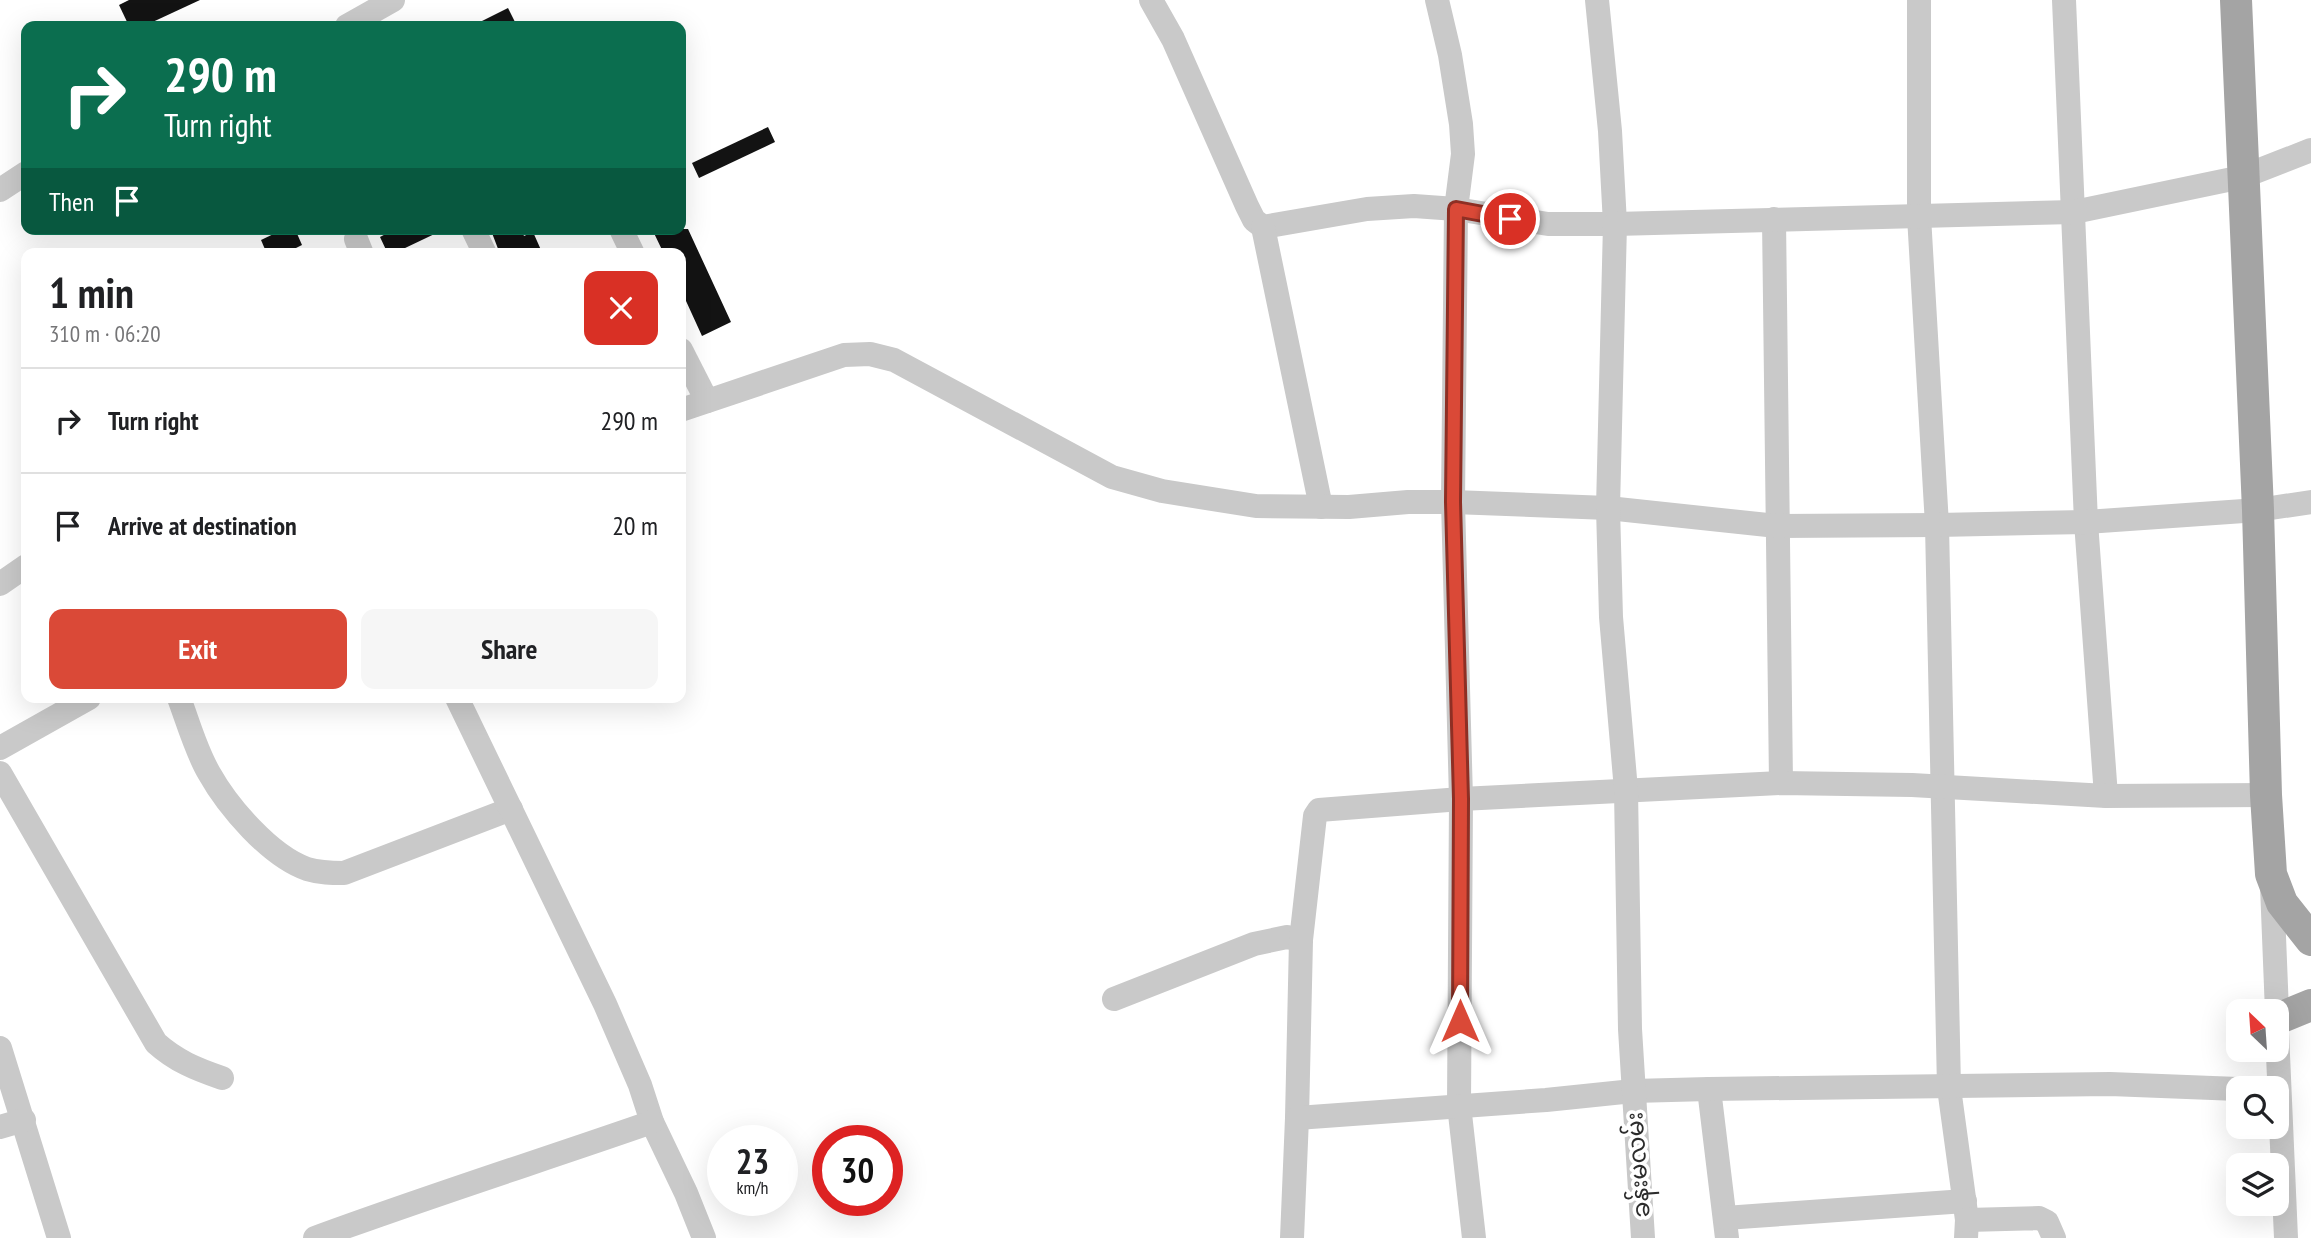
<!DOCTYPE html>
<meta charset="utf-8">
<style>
body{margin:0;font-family:"PT Sans Narrow","Noto Sans Myanmar",sans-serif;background:#f6f6f6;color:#202124;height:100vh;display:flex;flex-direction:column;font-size:26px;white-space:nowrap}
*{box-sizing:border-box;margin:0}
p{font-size:23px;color:#757577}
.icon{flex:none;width:38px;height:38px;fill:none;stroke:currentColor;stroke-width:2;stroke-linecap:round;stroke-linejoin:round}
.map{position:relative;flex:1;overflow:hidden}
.details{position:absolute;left:21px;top:248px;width:665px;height:455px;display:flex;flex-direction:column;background:#fff;border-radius:14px;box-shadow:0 7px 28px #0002}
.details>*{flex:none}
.hud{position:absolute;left:21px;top:21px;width:665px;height:214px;border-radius:14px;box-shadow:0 7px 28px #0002;background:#0b6e4f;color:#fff;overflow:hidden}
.needle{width:46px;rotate:335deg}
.fabs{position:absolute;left:2226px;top:999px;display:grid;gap:14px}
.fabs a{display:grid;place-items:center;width:63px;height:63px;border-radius:14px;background:#fff;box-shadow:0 7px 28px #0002;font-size:35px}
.speed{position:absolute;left:707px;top:1125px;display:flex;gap:14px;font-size:35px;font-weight:700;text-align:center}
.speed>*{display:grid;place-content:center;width:91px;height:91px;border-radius:50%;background:#fff;box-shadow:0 7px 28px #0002;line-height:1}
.speed small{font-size:18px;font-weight:400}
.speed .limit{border:10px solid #d22;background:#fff;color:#111}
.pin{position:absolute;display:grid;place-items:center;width:60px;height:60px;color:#fff;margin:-30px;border:4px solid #fff;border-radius:50%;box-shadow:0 2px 7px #0007}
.me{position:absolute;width:77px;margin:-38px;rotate:0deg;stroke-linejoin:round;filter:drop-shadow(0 0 5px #0008)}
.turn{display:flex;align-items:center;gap:24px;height:147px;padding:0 28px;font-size:32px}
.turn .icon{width:91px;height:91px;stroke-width:2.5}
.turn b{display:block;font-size:49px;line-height:60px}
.then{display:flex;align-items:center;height:66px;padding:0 28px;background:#0003;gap:14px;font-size:26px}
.round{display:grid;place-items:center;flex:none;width:74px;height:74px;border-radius:14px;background:#f6f6f6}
.headline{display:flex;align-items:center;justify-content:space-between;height:119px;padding:0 28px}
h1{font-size:42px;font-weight:600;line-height:52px}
.primary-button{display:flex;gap:14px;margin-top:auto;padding:14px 28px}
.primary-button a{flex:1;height:80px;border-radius:14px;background:#da4937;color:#fff;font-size:28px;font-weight:600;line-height:80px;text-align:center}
.primary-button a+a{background:#f6f6f6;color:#202124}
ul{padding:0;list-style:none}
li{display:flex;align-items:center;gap:21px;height:105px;padding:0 28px;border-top:2px solid #e0e0e0}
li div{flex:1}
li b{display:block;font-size:26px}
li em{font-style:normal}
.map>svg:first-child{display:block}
</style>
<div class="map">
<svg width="2311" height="1238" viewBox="0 0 2311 1238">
<rect width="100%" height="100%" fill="#fff"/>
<!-- building -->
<g fill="#131313">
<polygon points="129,0 200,0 144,26 129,26 119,5"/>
<polygon points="508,8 517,26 472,26"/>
<polygon points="768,127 775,142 699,178 692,163"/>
<polygon points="284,229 295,229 302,245 284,254 267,254 261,240"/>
<polygon points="395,229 445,229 403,249 405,254 388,254 380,237"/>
<polygon points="498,229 521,229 524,236 533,232 541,250 532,254 500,254 492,233"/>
<polygon points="652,229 688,229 731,322 702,336 681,290 681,254 664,254"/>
</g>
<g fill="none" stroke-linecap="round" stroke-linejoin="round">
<!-- minor -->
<g stroke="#c9c9c9" stroke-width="24">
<polyline points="1151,0 1173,39 1247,206 1254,220 1263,227 1367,209 1414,206 1456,209 1548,224 1615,224 1610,131 1597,0"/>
<polyline points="1437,0 1450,55 1461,124 1463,154 1456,209 1453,502 1461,799 1459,1105 1474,1238"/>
<polyline points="1919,0 1919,216 1937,525 1949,1088 1967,1220 1966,1238"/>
<polyline points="2064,0 2086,522 2106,796"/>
<polyline points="347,26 393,0"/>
<polyline points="0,190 26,173"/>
<polyline points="1774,219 1781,783"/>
<polyline points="1263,227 1321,507"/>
<polyline points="473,229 485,254"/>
<polyline points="621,229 633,254"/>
<polyline points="356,239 362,254"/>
<polyline points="681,350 707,401"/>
<polyline points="681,410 844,355 870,354 894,360 1112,477 1162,491 1256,506 1349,507 1408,502 1453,502 1608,508 1777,526 1937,525 2086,522 2258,510 2311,502"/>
<polyline points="0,584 26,566"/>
<path d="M179,698c9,24 17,53 30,75 19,34 61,83 98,96 13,4 25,4 37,4l167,-64"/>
<polyline points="457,698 605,1004 640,1085 652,1122 686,1193 704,1238"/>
<polyline points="0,748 89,698"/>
<path d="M0,773l156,270c20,18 40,26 66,35"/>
<polyline points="2272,886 2277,1012"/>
<polyline points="1114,999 1254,944 1287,937 1301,940"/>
<polyline points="2277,1032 2286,1238"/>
<polyline points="0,1048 59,1238"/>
<polyline points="1709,1089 1727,1238"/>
<polyline points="1297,1118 1301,940 1315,816 1319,810 1461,799 1781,783 1912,785 2106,796 2266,795"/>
<polyline points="0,1127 24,1120"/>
<polyline points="1725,1218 1965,1201"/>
<polyline points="1967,1220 2039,1218 2047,1222 2054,1238"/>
<path d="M315,1238c111,-41 225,-77 337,-116"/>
<polyline points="1292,1238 1297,1118 1546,1100 1633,1091 1709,1089 2110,1084 2238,1089"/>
<polyline points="1643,1238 1630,1029 1626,790 1611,617 1608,508 1615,224 2074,212 2242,177 2311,150"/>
</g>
<!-- major -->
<g stroke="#a4a4a4" stroke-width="32">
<polyline points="2236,0 2258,510 2266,795 2271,874 2282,903 2311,940"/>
<polyline points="2277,1019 2311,1005"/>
</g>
</g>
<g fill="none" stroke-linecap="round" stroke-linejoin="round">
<!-- route casing -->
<g stroke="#8e2f24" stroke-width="18">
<polyline id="route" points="1460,1021 1461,799 1453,502 1456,209 1510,219"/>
</g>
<!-- route -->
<use href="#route" stroke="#da4937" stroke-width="12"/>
</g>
<g text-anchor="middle" stroke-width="7" stroke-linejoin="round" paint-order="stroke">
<!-- street labels -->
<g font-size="24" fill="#2c2c2c" stroke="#fff">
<text transform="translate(1638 1165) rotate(-94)" y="8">ခန်းမလမ်း</text>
</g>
</g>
</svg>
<div class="fabs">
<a><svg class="needle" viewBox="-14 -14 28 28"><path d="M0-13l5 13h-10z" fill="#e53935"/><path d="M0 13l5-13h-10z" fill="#757577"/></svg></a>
<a><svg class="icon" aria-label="search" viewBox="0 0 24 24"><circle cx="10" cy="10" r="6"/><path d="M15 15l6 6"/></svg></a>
<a><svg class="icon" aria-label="layers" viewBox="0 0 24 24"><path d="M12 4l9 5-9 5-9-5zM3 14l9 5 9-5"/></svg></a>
</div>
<div class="speed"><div>23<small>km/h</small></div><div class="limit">30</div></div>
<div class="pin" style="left:1510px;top:219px;background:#d93025"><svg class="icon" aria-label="arrive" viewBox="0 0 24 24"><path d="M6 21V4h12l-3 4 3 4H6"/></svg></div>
<svg class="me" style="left:1460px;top:1021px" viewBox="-20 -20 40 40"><path d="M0-17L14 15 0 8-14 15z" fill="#da4937" stroke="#fff" stroke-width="4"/></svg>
<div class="hud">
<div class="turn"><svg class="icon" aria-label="right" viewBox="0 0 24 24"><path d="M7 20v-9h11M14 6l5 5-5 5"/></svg><div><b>290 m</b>Turn right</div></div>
<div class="then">Then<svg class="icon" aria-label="arrive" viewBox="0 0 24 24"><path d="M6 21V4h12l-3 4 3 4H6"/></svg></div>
</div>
<section class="details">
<div class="headline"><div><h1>1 min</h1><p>310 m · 06:20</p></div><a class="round" style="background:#d93025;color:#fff"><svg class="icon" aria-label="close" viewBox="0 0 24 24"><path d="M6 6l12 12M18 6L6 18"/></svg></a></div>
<ul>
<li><svg class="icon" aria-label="right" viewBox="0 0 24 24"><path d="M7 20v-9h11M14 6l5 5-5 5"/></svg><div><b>Turn right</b></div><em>290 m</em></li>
<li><svg class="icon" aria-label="arrive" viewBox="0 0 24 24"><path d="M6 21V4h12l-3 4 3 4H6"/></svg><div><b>Arrive at destination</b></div><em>20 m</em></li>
</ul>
<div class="primary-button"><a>Exit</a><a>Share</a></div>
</section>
</div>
